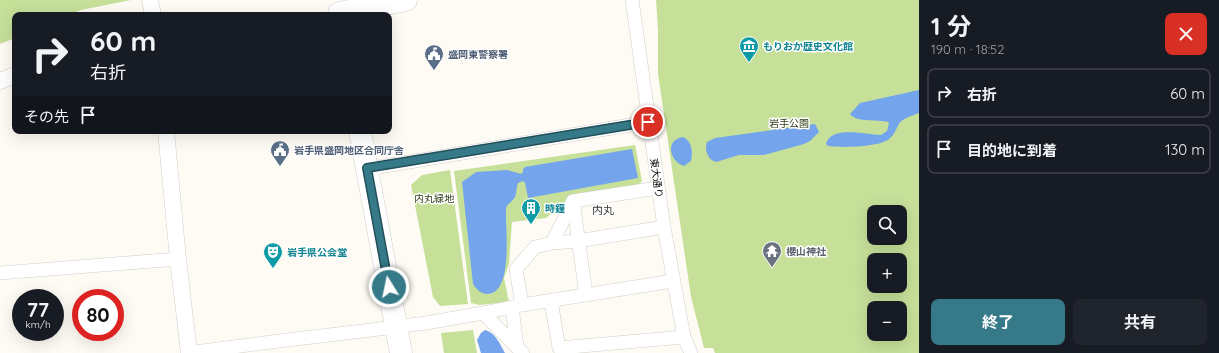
<!DOCTYPE html>
<html lang="ja">
<meta charset="utf-8">
<style>
body{margin:0;font-family:Quicksand,"Noto Sans JP",sans-serif;background:#20242c;color:#f1f3f6;height:100vh;display:flex;flex-direction:column;font-size:15px;white-space:nowrap}
*{box-sizing:border-box;margin:0}
p{font-size:13px;color:#9ea1a6}
.icon{flex:none;width:22px;height:22px;fill:none;stroke:currentColor;stroke-width:2;stroke-linecap:round;stroke-linejoin:round}
.map{position:relative;flex:1;overflow:hidden}
.details{display:flex;flex-direction:column;background:#171b24;width:300px}
.details>*{flex:none}
.top-card{position:absolute;left:12px;top:12px;width:380px;height:122px;border-radius:8px;box-shadow:0 4px 16px #0002;background:#171b24;color:#f1f3f6;overflow:hidden}
.buttons{position:absolute;left:867px;top:205px;display:grid;gap:8px}
.buttons a{display:grid;place-items:center;width:40px;height:40px;border-radius:8px;background:#171b24;box-shadow:0 4px 16px #0002;font-size:20px}
.speed{position:absolute;left:12px;top:289px;display:flex;gap:8px;font-size:20px;font-weight:700;text-align:center}
.speed>*{display:grid;place-content:center;width:52px;height:52px;border-radius:50%;background:#171b24;box-shadow:0 4px 16px #0002;line-height:1}
.speed small{font-size:10px;font-weight:400}
.speed .limit{border:6px solid #d22;background:#fff;color:#111}
.pin{position:absolute;display:grid;place-items:center;width:34px;height:34px;color:#fff;margin:-17px;border:2px solid #fff;border-radius:50%;box-shadow:0 1px 4px #0007}
.me{position:absolute;width:44px;margin:-22px;rotate:350deg;stroke-linejoin:round;filter:drop-shadow(0 0 3px #0008)}
.turn{display:flex;align-items:center;gap:14px;height:84px;padding:0 12px;font-size:18px}
.turn .icon{width:52px;height:52px;stroke-width:2.5}
.turn b{display:block;font-size:28px;line-height:34px}
.then{display:flex;align-items:center;height:38px;padding:0 12px;background:#0003;gap:8px;font-size:15px}
.round{display:grid;place-items:center;flex:none;width:42px;height:42px;border-radius:8px;background:#20242c}
.head{display:flex;align-items:center;justify-content:space-between;height:68px;padding:0 12px}
h1{font-size:24px;font-weight:700;line-height:30px}
.action{display:flex;gap:8px;margin-top:auto;padding:8px 12px}
.action a{flex:1;height:46px;border-radius:8px;background:#367a89;color:#fff;font-size:16px;font-weight:700;line-height:46px;text-align:center}
.action a+a{background:#20242c;color:#f1f3f6}
ul{padding:0;list-style:none}
li{display:flex;align-items:center;gap:12px;height:50px;margin:0 8px 6px;padding:0 4px;border:2px solid #363941;border-radius:8px}
li div{flex:1}
li b{display:block;font-size:15px}
li em{font-style:normal}
main{display:flex;flex:1;min-height:0}
.map>svg:first-child{display:block}
</style>
<main>
<div class="map">
<svg width="919" height="353" viewBox="0 0 919 353">
<rect width="100%" height="100%" fill="#fefbf5"/>
<!-- green -->
<g fill="#c6e09a" fill-rule="evenodd">
<polygon points="0,0 131,0 81,10 69,15 15,15 15,38 0,44"/>
<path d="M656,0h263v353h-204l-2,-5h-9l-13,-51 -33,-223v-44zM874,212h26v26h-26zM874,260h26v26h-26zM874,308h26v26h-26z"/>
<polygon points="635,145 642,181 634,190 566,201 546,218 512,222 509,264 504,278 509,302 479,305 471,303 454,171"/>
<polygon points="450,170 468,304 440,306 433,297 411,185 422,175"/>
<polygon points="473,330 477,353 444,353 441,333"/>
</g>
<!-- water -->
<g fill="#74a4ec">
<path d="M919,90v23c-7,3 -18,5 -21,13 -3,5 -4,9 -9,13 -9,8 -48,9 -61,7l-2,-2c5,-19 40,-9 55,-9l6,-4 2,-7 -1,-2c-11,-3 -31,1 -38,-8l10,-11z"/>
<path d="M815,124l4,8 -9,9 -6,3 -40,11h-25l-23,7c-8,-2 -12,-12 -9,-20l8,-4z"/>
<path d="M683,137c9,4 10,15 8,24l-7,5c-14,-4 -20,-26 -1,-29z"/>
<path d="M632,149l6,29 -110,20 -3,-15 -2,-2 -5,2c-2,5 -1,9 -3,14 -2,4 -7,6 -9,11 -1,18 8,84 -18,86 -7,0 -11,-4 -15,-10l-11,-102 14,-10 31,-2 14,4 2,-2v-3l2,-2z"/>
<path d="M485,330c10,2 15,14 20,23h-24l-4,-13 4,-7z"/>
</g>
<g fill="none" stroke-linecap="round" stroke-linejoin="round">
<!-- minor casing -->
<g stroke="#d1cec8" stroke-width="14">
<g id="minor">
<polyline points="632,0 664,227 684,337 691,353"/>
<polyline points="367,169 648,122"/>
<polyline points="573,201 586,295"/>
<polyline points="552,243 578,241 664,227"/>
<polyline points="0,273 178,259"/>
<polyline points="551,301 559,348 684,337"/>
<polyline points="522,305 516,269 535,247 552,243 573,201 658,188"/>
<polyline points="512,307 517,347"/>
<polyline points="483,313 523,353"/>
<polyline points="187,353 287,340 371,330 426,323 483,313 522,305 673,281"/>
</g>
</g>
<!-- tertiary casing -->
<g stroke="#d1cec8" stroke-width="17">
<g id="tertiary">
<polyline points="150,0 153,15"/>
<polyline points="0,81 15,75"/>
<polyline points="166,131 178,259 189,353"/>
</g>
</g>
<!-- trunk casing -->
<g stroke="#d1cec8" stroke-width="23">
<g id="trunk">
<polyline points="339,15 339,13 406,0"/>
<polyline points="360,131 401,353"/>
</g>
</g>
<!-- minor -->
<use href="#minor" stroke="#fff" stroke-width="13"/>
<!-- tertiary -->
<use href="#tertiary" stroke="#fff" stroke-width="16"/>
<!-- trunk -->
<use href="#trunk" stroke="#fff" stroke-width="22"/>
</g>
<g fill="none" stroke-linecap="round" stroke-linejoin="round">
<!-- route casing -->
<g stroke="#234f59" stroke-width="10">
<polyline id="route" points="389,287 367,168 648,122"/>
</g>
<!-- route -->
<use href="#route" stroke="#367a89" stroke-width="7"/>
</g>
<!-- icons -->
<defs>
<g id="museum-pin" transform="scale(1)"><path d="M0 17L-7.5 6A9.5 9.5 0 1 1 7.5 6Z" fill="#0f9aa8" stroke="#fff"/><path d="M0-6L6-3V-2H-6V-3ZM-5-1h2V3h-2ZM-1-1h2V3h-2ZM3-1h2V3H3ZM-6 4H6V6H-6Z" fill="#fff"/></g>
<g id="civic-pin" transform="scale(1)"><path d="M0 17L-7.5 6A9.5 9.5 0 1 1 7.5 6Z" fill="#5c6f8a" stroke="#fff"/><path d="M-.6-6.5H3V-4.5H.6V-3L4-1V1h2V6H-6V1h2V-1L-.6-3ZM-1.2 2.5V6h2.4V2.5Z" fill="#fff"/></g>
<g id="building-pin" transform="scale(1)"><path d="M0 17L-7.5 6A9.5 9.5 0 1 1 7.5 6Z" fill="#0f9aa8" stroke="#fff"/><path d="M-4-6H4V6H1V3H-1V6H-4ZM-2.5-4.3h1.7v1.8h-1.7ZM.8-4.3h1.7v1.8H.8ZM-2.5-1h1.7V.8h-1.7ZM.8-1h1.7V.8H.8Z" fill="#fff"/></g>
<g id="temple-pin" transform="scale(1)"><path d="M0 17L-7.5 6A9.5 9.5 0 1 1 7.5 6Z" fill="#6b7280" stroke="#fff"/><path d="M0-6L5-2H3V0L6.5 2.5H4V6H1.5V3h-3V6H-4V2.5H-6.5L-3 0V-2H-5Z" fill="#fff"/></g>
<g id="theatre-pin" transform="scale(1)"><path d="M0 17L-7.5 6A9.5 9.5 0 1 1 7.5 6Z" fill="#0f9aa8" stroke="#fff"/><path d="M-5-5.5Q0-4 5-5.5V0Q5 5 0 6Q-5 5-5 0ZM-3.3-2.5H-1v1.5H-3.3ZM1-2.5H3.3v1.5H1ZM-2.8 1Q0 5.5 2.8 1Z" fill="#fff"/></g>
</defs>
<g fill-rule="evenodd">
<use href="#museum-pin" x="749" y="46"/>
<use href="#civic-pin" x="434" y="54"/>
<use href="#civic-pin" x="280" y="150"/>
<use href="#building-pin" x="531" y="208"/>
<use href="#temple-pin" x="772" y="251"/>
<use href="#theatre-pin" x="273" y="252"/>
</g>
<g text-anchor="middle" stroke-width="3" stroke-linejoin="round" paint-order="stroke">
<!-- culture labels -->
<g font-size="10" font-weight="bold" fill="#0d838f" stroke="#fff" text-anchor="start">
<text x="763" y="50">もりおか歴史文化館</text>
<text x="545" y="212">時鐘</text>
<text x="287" y="256">岩手県公会堂</text>
</g>
<!-- service labels -->
<g font-size="10" font-weight="bold" fill="#4e5e75" stroke="#fff" text-anchor="start">
<text x="448" y="58">盛岡東警察署</text>
<text x="294" y="154">岩手県盛岡地区合同庁舎</text>
</g>
<!-- park labels -->
<g font-size="10" fill="#323e19" stroke="#fff">
<text x="789" y="127">岩手公園</text>
<text x="434" y="202">内丸緑地</text>
</g>
<!-- street labels -->
<g font-size="10" fill="#0f0e0c" stroke="#fff">
<text transform="translate(657 178) rotate(82)" y="4">東大通り</text>
</g>
<!-- worship labels -->
<g font-size="10" font-weight="bold" fill="#5b616d" stroke="#fff" text-anchor="start">
<text x="786" y="255">櫻山神社</text>
</g>
<!-- neighbourhood labels -->
<g font-size="11" fill="#3a3833" stroke="#fff">
<text x="603" y="214">内丸</text>
</g>
</g>
</svg>
<div class="buttons">
<a><svg class="icon" aria-label="search" viewBox="0 0 24 24"><circle cx="10" cy="10" r="6"/><path d="M15 15l6 6"/></svg></a>
<a>+</a>
<a>−</a>
</div>
<div class="speed"><div>77<small>km/h</small></div><div class="limit">80</div></div>
<div class="pin" style="left:648px;top:122px;background:#d93025"><svg class="icon" aria-label="arrive" viewBox="0 0 24 24"><path d="M6 21V4h12l-3 4 3 4H6"/></svg></div>
<svg class="me" style="left:389px;top:287px" viewBox="-20 -20 40 40"><circle r="17" fill="#367a89" stroke="#fff" stroke-width="3"/><path d="M0-11L8 9 0 5-8 9z" fill="#fff"/></svg>
<div class="top-card">
<div class="turn"><svg class="icon" aria-label="right" viewBox="0 0 24 24"><path d="M7 20v-9h11M14 6l5 5-5 5"/></svg><div><b>60 m</b>右折</div></div>
<div class="then">その先<svg class="icon" aria-label="arrive" viewBox="0 0 24 24"><path d="M6 21V4h12l-3 4 3 4H6"/></svg></div>
</div>
</div>
<section class="details">
<div class="head"><div><h1>1 分</h1><p>190 m · 18:52</p></div><a class="round" style="background:#d93025;color:#fff"><svg class="icon" aria-label="close" viewBox="0 0 24 24"><path d="M6 6l12 12M18 6L6 18"/></svg></a></div>
<ul>
<li><svg class="icon" aria-label="right" viewBox="0 0 24 24"><path d="M7 20v-9h11M14 6l5 5-5 5"/></svg><div><b>右折</b></div><em>60 m</em></li>
<li><svg class="icon" aria-label="arrive" viewBox="0 0 24 24"><path d="M6 21V4h12l-3 4 3 4H6"/></svg><div><b>目的地に到着</b></div><em>130 m</em></li>
</ul>
<div class="action"><a>終了</a><a>共有</a></div>
</section>
</main>
